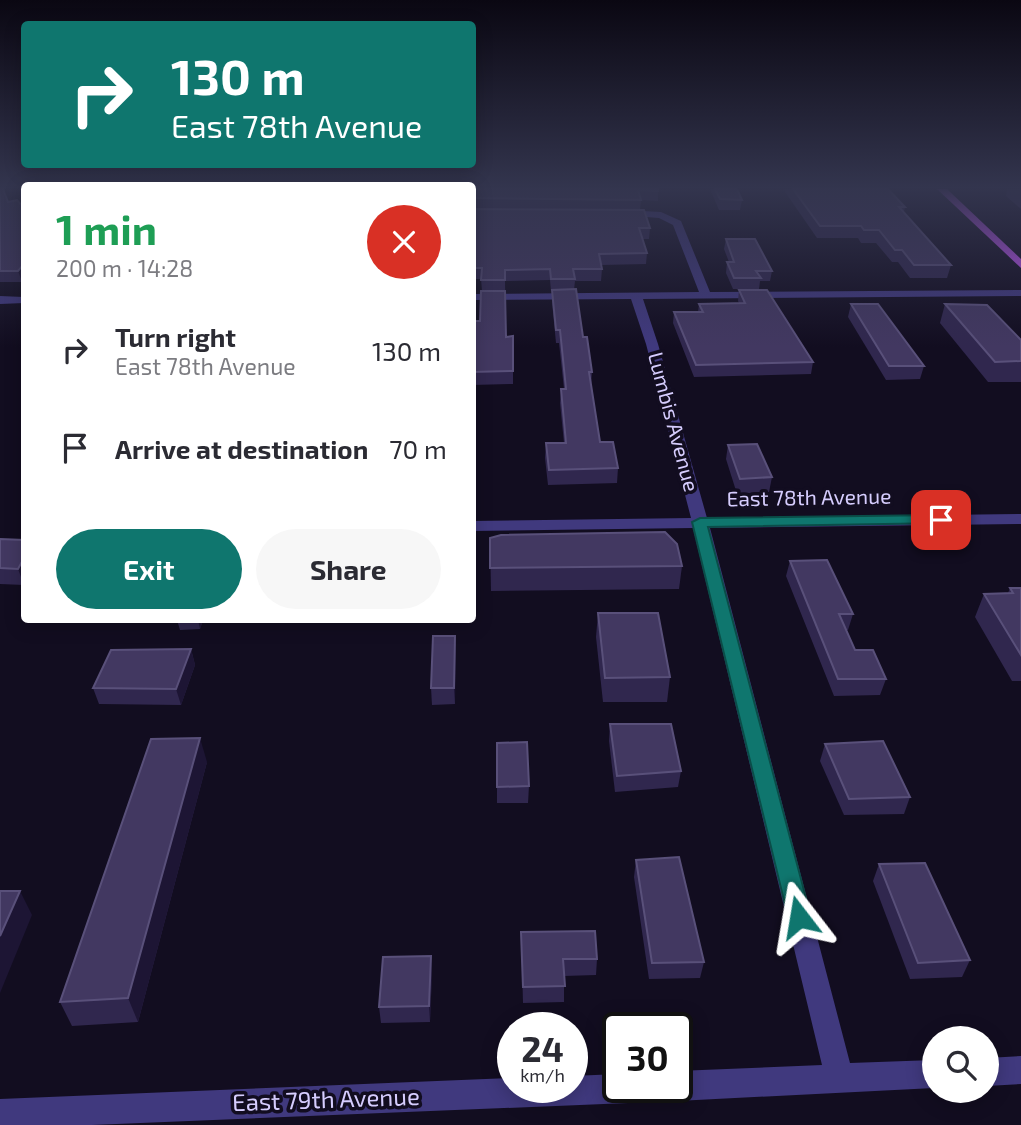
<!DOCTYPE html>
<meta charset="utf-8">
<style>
body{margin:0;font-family:"Exo 2",sans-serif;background:#f7f7f7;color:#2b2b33;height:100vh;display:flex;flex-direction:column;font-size:26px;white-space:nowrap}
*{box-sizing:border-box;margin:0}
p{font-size:23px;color:#7c7c81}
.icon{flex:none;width:38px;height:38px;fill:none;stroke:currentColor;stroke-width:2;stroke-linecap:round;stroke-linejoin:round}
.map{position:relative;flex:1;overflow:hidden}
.sheet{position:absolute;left:21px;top:182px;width:455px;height:441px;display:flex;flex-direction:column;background:#fff;border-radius:7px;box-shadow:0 4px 18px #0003}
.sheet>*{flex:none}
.guide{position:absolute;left:21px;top:21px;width:455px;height:147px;border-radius:7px;box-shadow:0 4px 18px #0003;background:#0f766e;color:#fff;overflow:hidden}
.tools{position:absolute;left:922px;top:1026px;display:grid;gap:14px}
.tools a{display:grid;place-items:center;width:77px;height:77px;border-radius:50%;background:#fff;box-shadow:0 4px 18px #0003;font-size:35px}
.speed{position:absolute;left:497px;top:1012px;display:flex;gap:14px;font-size:35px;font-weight:700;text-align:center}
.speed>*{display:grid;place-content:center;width:91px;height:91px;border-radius:50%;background:#fff;box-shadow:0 4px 18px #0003;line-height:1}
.speed small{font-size:18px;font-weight:400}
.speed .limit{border:4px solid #111;border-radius:10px;background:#fff;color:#111}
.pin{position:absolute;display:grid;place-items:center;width:60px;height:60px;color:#fff;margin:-30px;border-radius:14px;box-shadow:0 4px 10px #0006}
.me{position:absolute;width:77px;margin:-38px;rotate:346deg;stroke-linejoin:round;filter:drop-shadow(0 0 5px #0008)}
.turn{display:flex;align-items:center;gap:24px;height:147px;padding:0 35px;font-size:32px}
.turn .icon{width:91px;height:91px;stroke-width:2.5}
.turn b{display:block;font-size:49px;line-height:60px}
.round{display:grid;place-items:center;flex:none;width:74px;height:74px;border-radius:37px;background:#f7f7f7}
.overview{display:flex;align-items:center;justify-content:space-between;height:119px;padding:0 35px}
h1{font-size:42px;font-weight:700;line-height:52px;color:#1e9e55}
.action{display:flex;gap:14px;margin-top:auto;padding:14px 35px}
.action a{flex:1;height:80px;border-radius:42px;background:#0f766e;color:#fff;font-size:28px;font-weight:700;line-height:80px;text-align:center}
.action a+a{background:#f7f7f7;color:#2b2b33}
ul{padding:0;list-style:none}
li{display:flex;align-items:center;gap:21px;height:98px;padding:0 35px}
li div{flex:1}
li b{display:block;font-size:26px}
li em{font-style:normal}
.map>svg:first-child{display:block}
</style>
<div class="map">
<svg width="1021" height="1125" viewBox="0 0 1021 1125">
<rect width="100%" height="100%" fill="#120d20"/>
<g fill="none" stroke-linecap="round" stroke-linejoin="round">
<!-- minor -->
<g fill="#40397e" fill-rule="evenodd">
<polygon points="624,210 661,212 681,221 710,292 1021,290 1021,296 643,299 658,344 707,518 1021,514 1021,524 710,528 850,1063 934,1060 934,1088 677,1101 667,1096 665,1091 662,1097 652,1102 92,1125 0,1125 0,1099 513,1078 513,1087 572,1087 572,1076 618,1074 618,1087 677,1087 677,1071 822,1065 693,528 472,531 472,521 691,518 646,344 631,299 472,300 472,294 699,292 673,225 659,218 621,215 619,213"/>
<polygon points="0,296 24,297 24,303 0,304"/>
<polygon points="1021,1056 1021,1084 987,1086 987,1058"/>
</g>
<!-- major -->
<polygon fill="#c956fc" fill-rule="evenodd" points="937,189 947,189 1021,259 1021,268"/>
</g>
<!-- wall -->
<g fill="#30274e">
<polygon points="0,189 8,202 24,208 24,279 22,282 0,282"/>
<polygon points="472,189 658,191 658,201 641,200 640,210 472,208"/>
<polygon points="710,189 737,189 742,200 740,210 719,210"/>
<polygon points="783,189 888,189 905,207 904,212 951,265 947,278 910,278 898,262 892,262 876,243 861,243 858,238 817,238"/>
<polygon points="1007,189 1021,189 1021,209 1006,196"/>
<polygon points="472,209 650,228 649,239 642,239 647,253 646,264 601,265 602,269 601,281 575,281 574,290 583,337 592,372 591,386 600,442 618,468 617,483 548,485 545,458 546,443 564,443 560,403 561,389 564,389 559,343 556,343 552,302 552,291 551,291 550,280 505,281 506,337 513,336 513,384 472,385 472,321 480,321 482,291 481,279 472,279"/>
<polygon points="726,239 772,271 770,281 760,281 759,289 733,289 726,273 727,262 729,262 724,249"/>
<polygon points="739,290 813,362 811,374 694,377 673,323 674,312 698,312 699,304 739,303 738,301"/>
<polygon points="851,304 924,366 920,379 886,380 848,317"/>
<polygon points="945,304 1021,340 1021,382 988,382 940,323"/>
<polygon points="728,445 772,477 769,492 737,494 726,459"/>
<polygon points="490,538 682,566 679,589 491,591"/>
<polygon points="0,539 24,540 24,585 0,584"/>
<polygon points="790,561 853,614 848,630 846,630 855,650 886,679 880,695 834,696 786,576"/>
<polygon points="1010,588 1021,588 1021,681 1012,681 975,617 984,594 1008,593"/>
<polygon points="598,613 670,677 667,702 603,702 596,637"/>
<polygon points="177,620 203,620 200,629 180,630"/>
<polygon points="455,636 455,704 432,705 431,688"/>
<polygon points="191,649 195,665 181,705 99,704 93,688"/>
<polygon points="610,724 681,771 678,787 615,792 609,741"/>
<polygon points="497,743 529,786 528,803 497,803"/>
<polygon points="825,744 910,797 904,814 844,815 820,761"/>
<polygon points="207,762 138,1022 72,1026 60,1002"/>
<polygon points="636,860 704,962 700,978 649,979 634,877"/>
<polygon points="879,864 970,960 962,977 910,979 873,881"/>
<polygon points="521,932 597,959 596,975 564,976 564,1002 523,1003"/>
<polygon points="432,972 430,1022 381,1023 379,1007"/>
</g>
<!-- shaded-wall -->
<g fill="#1d1534">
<polygon points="24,264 24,279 22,282 18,271"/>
<polygon points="24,558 24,585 18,569"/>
<polygon points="198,620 203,620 200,629"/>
<polygon points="455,636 456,652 455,704 454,688"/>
<polygon points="191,649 195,665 181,705 176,689"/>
<polygon points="200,738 207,762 138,1022 128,998"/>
<polygon points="20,891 32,915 0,993 0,936"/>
<polygon points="431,956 432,972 430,1022 429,1006"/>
</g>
<!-- building -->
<g fill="#423861" stroke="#59507a" stroke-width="2">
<polygon points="0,189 3,189 8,202 17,200 24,208 24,264 18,271 0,271"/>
<polygon points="472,189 658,189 658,191 638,190 641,200 472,198"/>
<polygon points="715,189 737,189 742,200 720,199"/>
<polygon points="793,189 888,189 905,207 899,207 951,265 914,265 902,250 895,250 879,230 864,230 861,226 820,226"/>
<polygon points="472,209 644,210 650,228 639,228 647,253 599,254 602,269 573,269 575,279 551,279 550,269 505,270 505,280 481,280 482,268 472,268"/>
<polygon points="726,239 755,239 772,271 756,271 761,278 734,278 727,262 734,262"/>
<polygon points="576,289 583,337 587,337 592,372 589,372 600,442 613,442 618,468 549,470 546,443 566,443 561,389 566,389 560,330 556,330 552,290"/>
<polygon points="739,290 767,290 813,362 696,365 674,312 703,312 699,304 745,303"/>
<polygon points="481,291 505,291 506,337 513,336 513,371 472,372 472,321 480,321"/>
<polygon points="851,304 878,304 924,366 889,366"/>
<polygon points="945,304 987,305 1021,340 1021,361 995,362"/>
<polygon points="757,444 772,477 740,479 728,445"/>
<polygon points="665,532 677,544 682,566 490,568 490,538 501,535"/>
<polygon points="0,539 24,540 24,558 18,569 0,568"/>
<polygon points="827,560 853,614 839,614 855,650 873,650 886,679 838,679 790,561"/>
<polygon points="1010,588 1021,588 1021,655 984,594 1013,593"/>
<polygon points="598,613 658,613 670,677 605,678"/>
<polygon points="433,636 455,636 454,688 431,688"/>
<polygon points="191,649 176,689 93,688 111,650"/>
<polygon points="610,724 671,724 681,771 617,776"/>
<polygon points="200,738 128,998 60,1002 151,739"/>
<polygon points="883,741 910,797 849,799 825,744"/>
<polygon points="527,742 529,786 497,787 497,743"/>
<polygon points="679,857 704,962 652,963 636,860"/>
<polygon points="925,863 970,960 918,963 879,864"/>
<polygon points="0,891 20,891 0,936"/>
<polygon points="595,931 597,959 563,959 565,986 523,987 521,932"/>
<polygon points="431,956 429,1006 379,1007 383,957"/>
</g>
<!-- sky -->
<linearGradient id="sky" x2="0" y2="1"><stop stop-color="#0a0712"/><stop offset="0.54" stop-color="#33354e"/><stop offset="1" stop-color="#33354e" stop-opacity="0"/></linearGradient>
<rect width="1021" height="347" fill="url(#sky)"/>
<!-- route -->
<polygon fill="#0f766e" stroke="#0a4d48" stroke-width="2" points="941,515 946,517 948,520 946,523 708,527 811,917 807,924 799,927 791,924 788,917 692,522 700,518"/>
<g text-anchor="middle" stroke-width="7" stroke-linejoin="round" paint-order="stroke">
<!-- street labels -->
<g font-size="21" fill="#d6cdfe" stroke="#120d20">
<text transform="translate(673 422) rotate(75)" y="7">Lumbis Avenue</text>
<text transform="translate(809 498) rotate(-1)" y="7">East 78th Avenue</text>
</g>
<!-- near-street labels -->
<g font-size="24" fill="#d6cdfe" stroke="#120d20">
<text transform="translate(326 1100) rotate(-2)" y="8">East 79th Avenue</text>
</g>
</g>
</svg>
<div class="tools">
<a><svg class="icon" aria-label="search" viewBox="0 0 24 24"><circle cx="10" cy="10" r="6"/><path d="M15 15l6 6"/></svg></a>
</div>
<div class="speed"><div>24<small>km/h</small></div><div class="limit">30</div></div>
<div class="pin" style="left:941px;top:520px;background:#d93025"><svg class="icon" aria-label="arrive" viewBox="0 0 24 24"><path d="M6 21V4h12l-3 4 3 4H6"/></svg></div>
<svg class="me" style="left:799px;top:917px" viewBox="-20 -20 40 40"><path d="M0-17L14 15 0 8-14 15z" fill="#0f766e" stroke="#fff" stroke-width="4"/></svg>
<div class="guide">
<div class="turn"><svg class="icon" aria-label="right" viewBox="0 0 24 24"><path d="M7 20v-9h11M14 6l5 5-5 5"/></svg><div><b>130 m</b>East 78th Avenue</div></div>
</div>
<section class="sheet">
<div class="overview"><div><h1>1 min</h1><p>200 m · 14:28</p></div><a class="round" style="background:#d93025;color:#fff"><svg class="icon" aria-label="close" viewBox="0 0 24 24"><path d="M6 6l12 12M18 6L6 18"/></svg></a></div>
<ul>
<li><svg class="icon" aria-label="right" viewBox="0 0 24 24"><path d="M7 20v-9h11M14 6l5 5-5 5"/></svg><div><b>Turn right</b><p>East 78th Avenue</p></div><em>130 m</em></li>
<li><svg class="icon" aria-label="arrive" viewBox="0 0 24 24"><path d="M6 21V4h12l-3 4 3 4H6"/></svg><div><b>Arrive at destination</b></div><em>70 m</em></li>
</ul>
<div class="action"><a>Exit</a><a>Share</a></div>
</section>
</div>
